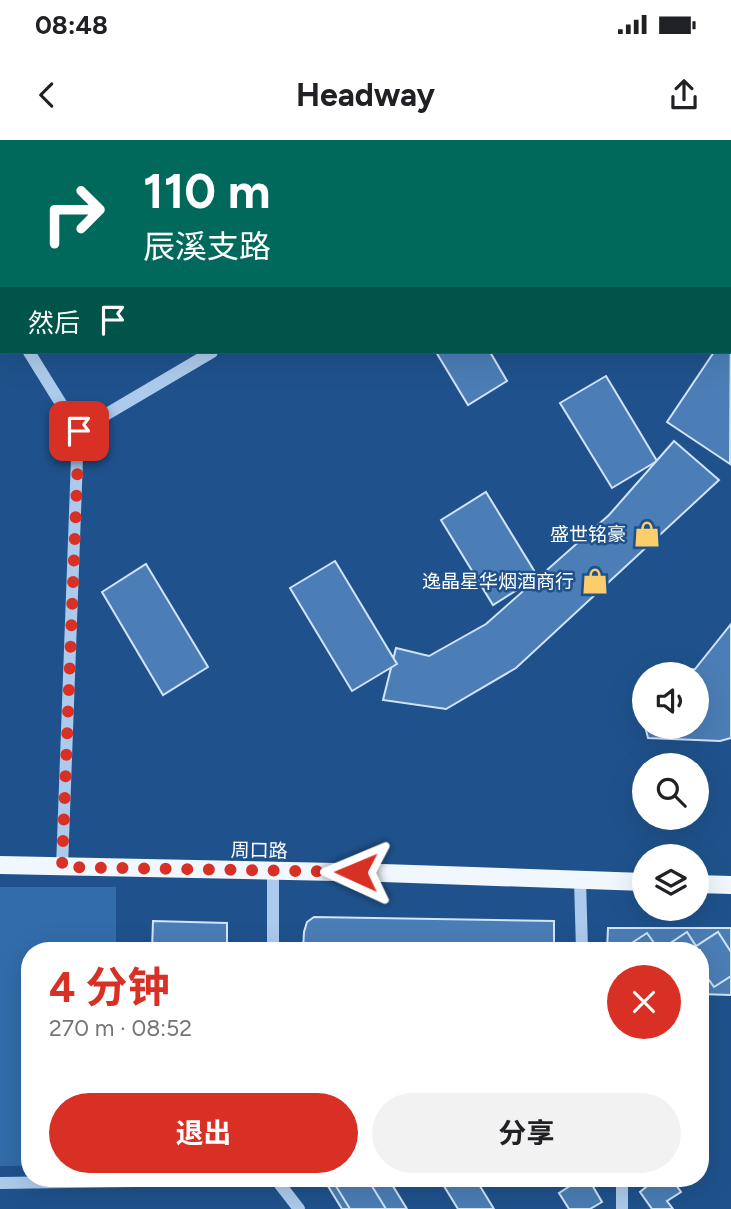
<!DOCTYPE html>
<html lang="zh">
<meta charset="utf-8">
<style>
body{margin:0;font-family:Figtree,"Noto Sans SC",sans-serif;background:#f2f2f2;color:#202124;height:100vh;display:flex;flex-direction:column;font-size:26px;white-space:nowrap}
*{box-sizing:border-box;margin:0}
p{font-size:23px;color:#757577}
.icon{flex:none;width:38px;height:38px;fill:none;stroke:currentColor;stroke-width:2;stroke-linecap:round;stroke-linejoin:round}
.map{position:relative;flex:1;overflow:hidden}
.side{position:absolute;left:21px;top:802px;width:688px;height:245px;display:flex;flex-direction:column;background:#fff;border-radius:28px;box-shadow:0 7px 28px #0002}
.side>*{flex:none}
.hud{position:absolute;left:0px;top:0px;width:732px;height:214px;box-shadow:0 7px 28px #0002;background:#00695c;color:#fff;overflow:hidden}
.buttons{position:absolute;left:632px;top:522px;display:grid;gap:14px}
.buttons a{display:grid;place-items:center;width:77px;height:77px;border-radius:50%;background:#fff;box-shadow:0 7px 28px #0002;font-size:35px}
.pin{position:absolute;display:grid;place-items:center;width:60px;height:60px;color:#fff;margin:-30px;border-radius:14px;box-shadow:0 4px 10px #0006}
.me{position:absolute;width:77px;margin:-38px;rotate:271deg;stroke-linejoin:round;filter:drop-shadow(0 0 5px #0008)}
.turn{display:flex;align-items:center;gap:24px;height:147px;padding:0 28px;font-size:32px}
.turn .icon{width:91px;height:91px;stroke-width:2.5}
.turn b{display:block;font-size:49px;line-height:60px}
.then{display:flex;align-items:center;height:66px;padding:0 28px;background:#0003;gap:14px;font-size:26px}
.round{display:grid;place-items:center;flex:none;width:74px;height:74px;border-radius:37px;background:#f2f2f2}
.headline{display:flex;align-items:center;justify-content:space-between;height:119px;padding:0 28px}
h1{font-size:42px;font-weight:700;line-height:52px;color:#d93025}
.primary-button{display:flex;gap:14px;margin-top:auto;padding:14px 28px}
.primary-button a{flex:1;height:80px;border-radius:42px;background:#d93025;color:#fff;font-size:28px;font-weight:700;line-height:80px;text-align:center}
.primary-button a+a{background:#f2f2f2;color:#202124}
.status{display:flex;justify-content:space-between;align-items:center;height:49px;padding:0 35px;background:#fff;direction:ltr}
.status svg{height:19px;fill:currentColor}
header{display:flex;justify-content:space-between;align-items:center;height:91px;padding:0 28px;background:#fff;font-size:32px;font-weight:700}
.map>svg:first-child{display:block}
</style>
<div class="status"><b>08:48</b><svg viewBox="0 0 49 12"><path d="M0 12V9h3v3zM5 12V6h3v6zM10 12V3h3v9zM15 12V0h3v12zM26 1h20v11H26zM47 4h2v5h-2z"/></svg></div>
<header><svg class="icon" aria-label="back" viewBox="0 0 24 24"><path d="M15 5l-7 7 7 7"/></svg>Headway<svg class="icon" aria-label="share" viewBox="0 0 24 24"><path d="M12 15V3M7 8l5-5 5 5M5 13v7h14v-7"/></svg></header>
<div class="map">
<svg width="731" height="1069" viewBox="0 0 731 1069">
<rect width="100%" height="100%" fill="#1f528c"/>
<!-- green -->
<polygon fill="#326caa" points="0,747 116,747 116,810 30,810 30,1026 0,1026"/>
<!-- building -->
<g fill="#4b7eb6" stroke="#d1e4f9" stroke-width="2">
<polygon points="313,0 376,0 377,2 315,2"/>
<polygon points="730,11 731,11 731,76 730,75"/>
<polygon points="730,160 731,160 730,324 667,282 714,212 730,212"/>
<polygon points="436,212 490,212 507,241 468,265"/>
<polygon points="606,236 657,321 612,348 560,263"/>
<polygon points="674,301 719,340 516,528 446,569 383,560 396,508 429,516 486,484 609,375"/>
<polygon points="486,352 538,437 493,465 441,380"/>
<polygon points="335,421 397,524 352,551 290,448"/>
<polygon points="146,424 208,527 163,555 102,452"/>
<polygon points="731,484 731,598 720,601 648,598 645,586 696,586 696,534 671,534 675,530 695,529"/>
<polygon points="644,558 644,584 638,563"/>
<polygon points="314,777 554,781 554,810 303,810 304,792 307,782"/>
<polygon points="153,781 227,783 227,810 152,810"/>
<polygon points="608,788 731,788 731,855 700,854 700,810 607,810"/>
<polygon points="687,792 696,806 718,792 731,812 731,836 714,847 702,830 700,831 700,810 660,810"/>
<polygon points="647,793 659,810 621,810"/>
<polygon points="323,1038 388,1038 407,1069 342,1069"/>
<polygon points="331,1038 367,1038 386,1069 350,1069"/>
<polygon points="439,1038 475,1038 494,1069 458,1069"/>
<polygon points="569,1038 588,1038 602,1062 590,1069 569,1069 559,1053 573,1044"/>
<polygon points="657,1038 671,1038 681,1052 667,1061 673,1069 652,1069 640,1052"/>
</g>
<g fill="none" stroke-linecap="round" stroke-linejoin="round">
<!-- minor -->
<g stroke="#accbec" stroke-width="12">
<polyline points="563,2 566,0"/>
<polyline points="0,165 2,168"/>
<polyline points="29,212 78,291"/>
<polyline points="78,291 212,212"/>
<polyline points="62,727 78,291"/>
<polyline points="273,731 273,810"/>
<polyline points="580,740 582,810"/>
<polyline points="275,1038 299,1069"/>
<polyline points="0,1043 275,1039"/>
<polyline points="622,1069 622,1038"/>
</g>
<!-- major -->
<g stroke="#f1f7ff" stroke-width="18">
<polyline points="0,725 383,733 644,742"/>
<polyline points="696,744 731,745"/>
</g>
</g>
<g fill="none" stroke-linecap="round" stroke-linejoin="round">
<!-- route -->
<polyline stroke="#d93025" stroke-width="12" stroke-dasharray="0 21.6" points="79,291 62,727 356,732"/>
</g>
<!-- icons -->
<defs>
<g id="shop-bare" transform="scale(2.1)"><path d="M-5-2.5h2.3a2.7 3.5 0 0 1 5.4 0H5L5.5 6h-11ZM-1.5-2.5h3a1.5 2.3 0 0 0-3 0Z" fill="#fbcd6b" stroke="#1f528c" stroke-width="2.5" paint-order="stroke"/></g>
</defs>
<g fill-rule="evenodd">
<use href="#shop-bare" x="647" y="394"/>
<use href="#shop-bare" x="595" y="441"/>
</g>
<g text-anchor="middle" stroke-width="5" stroke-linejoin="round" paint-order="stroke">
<!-- poi labels -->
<g font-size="19" fill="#fff" stroke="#1f528c" text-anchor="end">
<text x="626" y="401">盛世铭豪</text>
<text x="574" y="448">逸晶星华烟酒商行</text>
</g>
<!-- street labels -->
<g font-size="19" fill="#fff" stroke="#1f528c">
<text transform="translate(259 710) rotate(1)" y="7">周口路</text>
</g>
</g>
</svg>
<div class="buttons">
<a><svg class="icon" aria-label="sound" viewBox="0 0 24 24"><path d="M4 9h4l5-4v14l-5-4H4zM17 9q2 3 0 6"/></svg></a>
<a><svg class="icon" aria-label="search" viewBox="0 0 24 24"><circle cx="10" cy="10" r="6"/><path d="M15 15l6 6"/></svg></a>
<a><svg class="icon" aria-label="layers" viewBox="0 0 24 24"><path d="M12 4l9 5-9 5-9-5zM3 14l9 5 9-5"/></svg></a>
</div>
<div class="pin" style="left:79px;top:291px;background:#d93025"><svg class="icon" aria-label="arrive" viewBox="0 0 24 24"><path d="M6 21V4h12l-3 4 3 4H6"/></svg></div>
<svg class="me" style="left:356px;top:732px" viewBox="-20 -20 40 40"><path d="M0-17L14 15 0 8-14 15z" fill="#d93025" stroke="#fff" stroke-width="4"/></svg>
<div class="hud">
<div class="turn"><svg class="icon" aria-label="right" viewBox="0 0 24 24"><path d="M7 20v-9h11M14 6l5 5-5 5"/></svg><div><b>110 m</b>辰溪支路</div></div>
<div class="then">然后<svg class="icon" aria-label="arrive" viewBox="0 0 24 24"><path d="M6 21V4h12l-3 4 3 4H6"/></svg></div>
</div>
<section class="side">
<div class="headline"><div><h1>4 分钟</h1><p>270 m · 08:52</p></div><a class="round" style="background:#d93025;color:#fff"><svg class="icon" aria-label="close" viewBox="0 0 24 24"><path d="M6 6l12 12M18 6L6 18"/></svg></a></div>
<div class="primary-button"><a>退出</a><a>分享</a></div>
</section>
</div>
